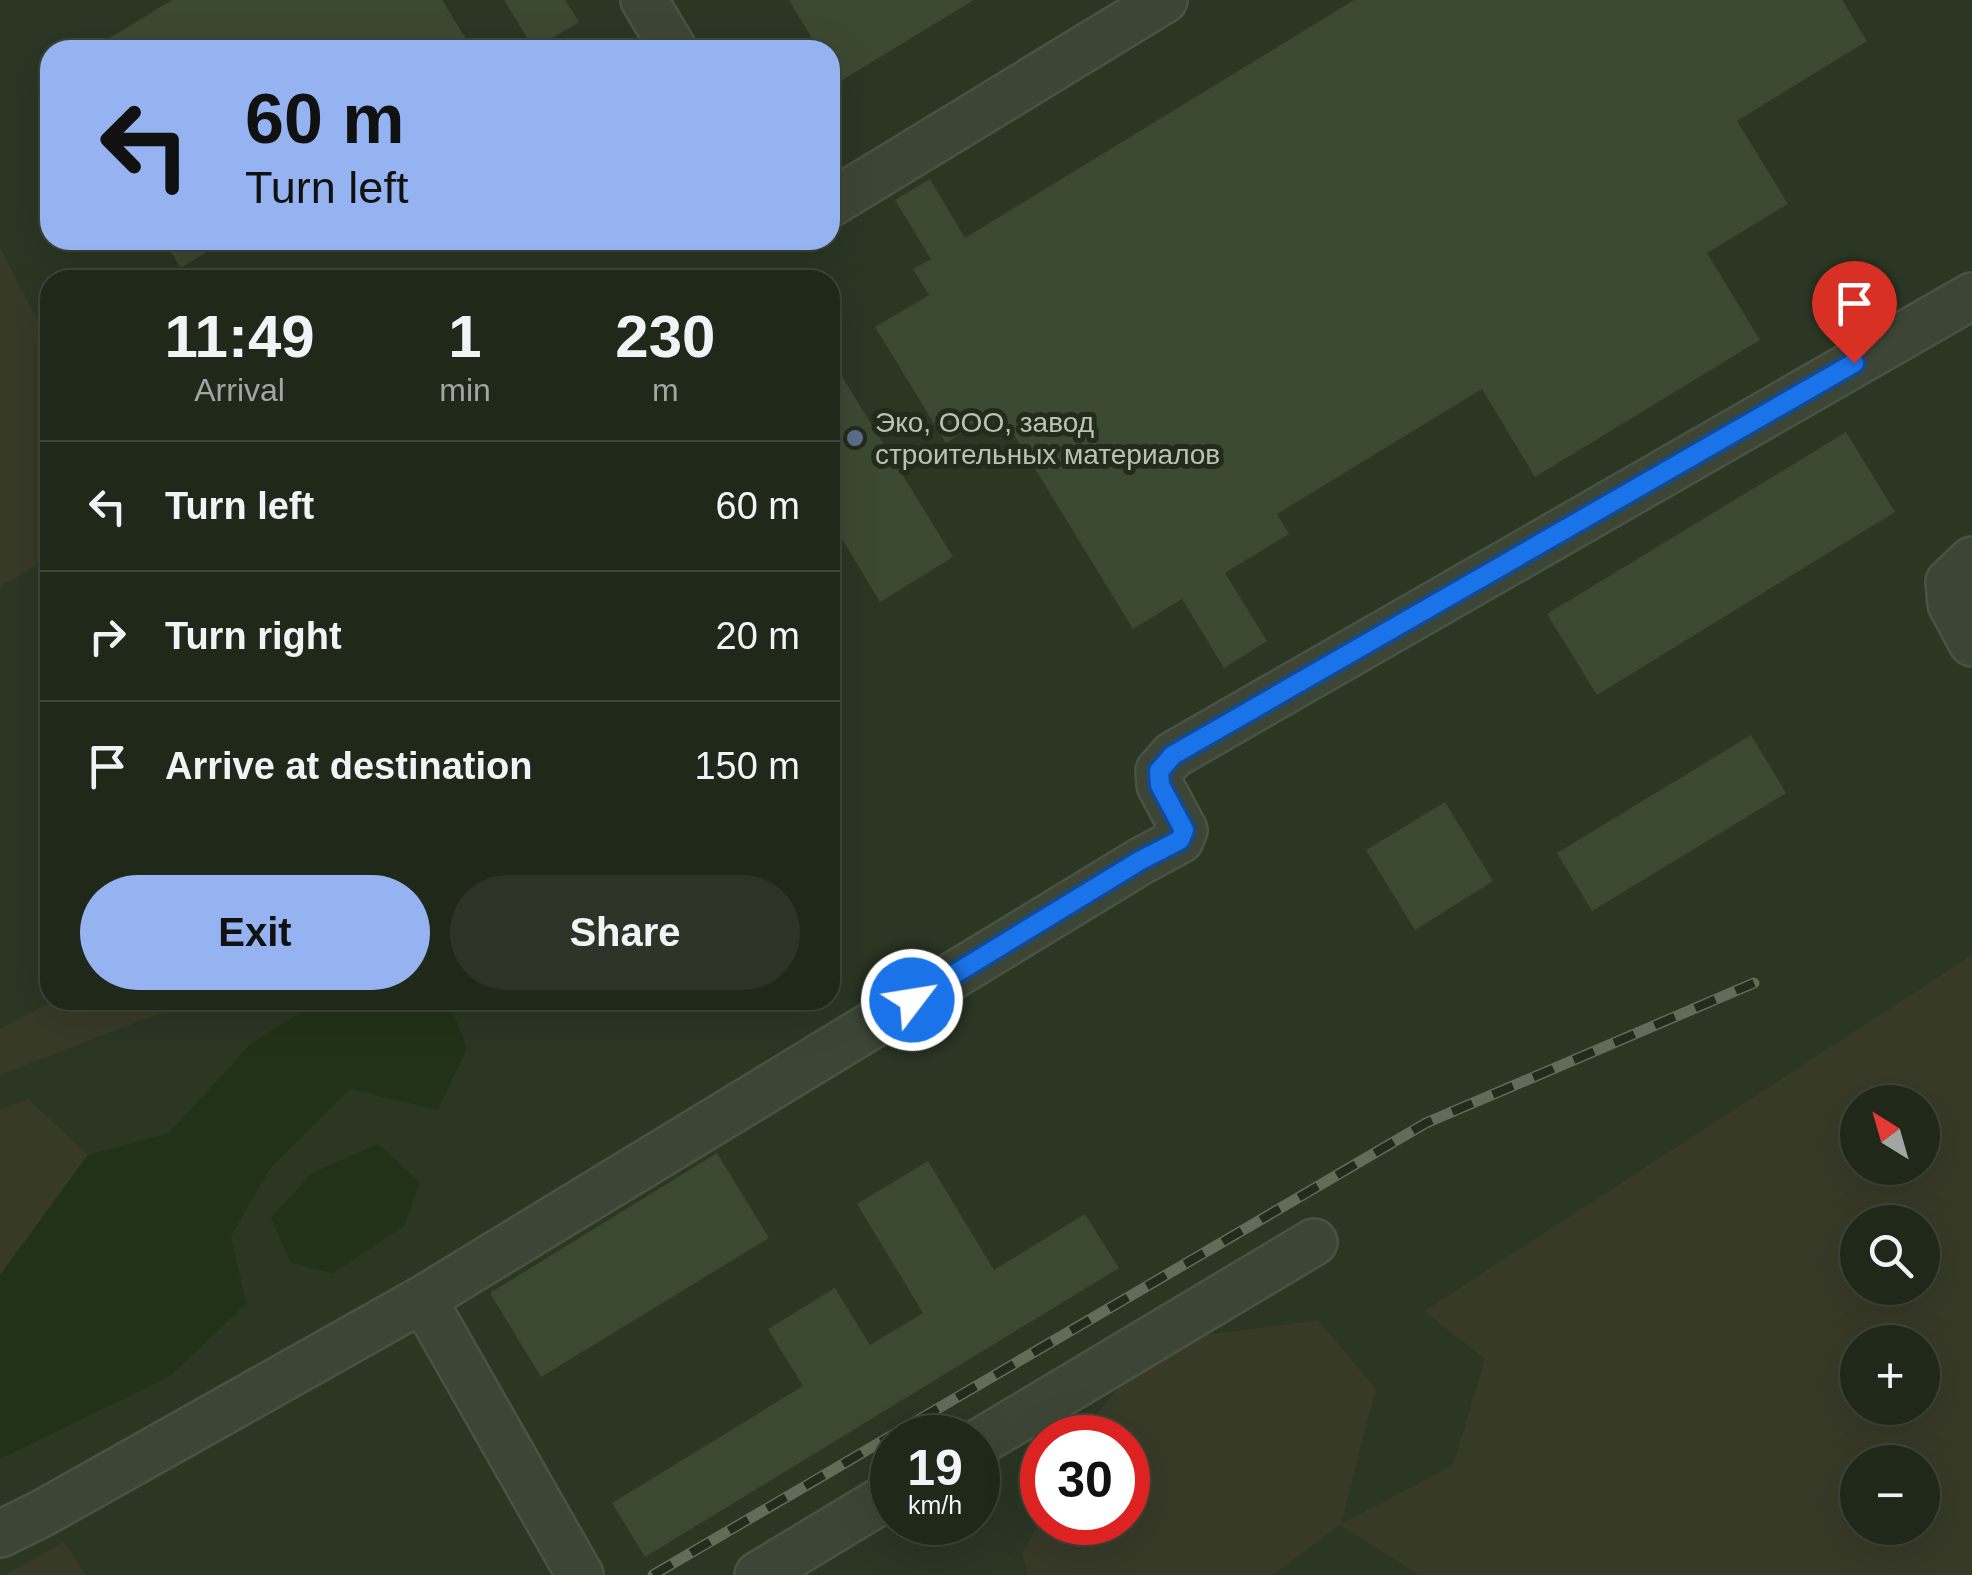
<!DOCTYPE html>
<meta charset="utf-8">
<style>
body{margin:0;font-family:Arial,sans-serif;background:#2d3427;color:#f1f3f6;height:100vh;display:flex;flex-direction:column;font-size:38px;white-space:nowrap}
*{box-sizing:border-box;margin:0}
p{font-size:32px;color:#a2a6a2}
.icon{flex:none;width:55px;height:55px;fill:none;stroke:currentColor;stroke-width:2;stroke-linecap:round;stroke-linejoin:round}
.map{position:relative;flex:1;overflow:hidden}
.drawer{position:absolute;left:40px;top:270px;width:800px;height:740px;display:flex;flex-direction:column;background:#20281a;border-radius:30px;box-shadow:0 10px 40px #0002,0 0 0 2px #3d4439}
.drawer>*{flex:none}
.banner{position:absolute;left:40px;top:40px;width:800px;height:210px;border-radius:30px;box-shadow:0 10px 40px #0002,0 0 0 2px #3d4439;background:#95b2f1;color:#111;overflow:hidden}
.needle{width:65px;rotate:323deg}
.controls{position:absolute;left:1840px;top:1085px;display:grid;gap:20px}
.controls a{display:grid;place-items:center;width:100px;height:100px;border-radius:50%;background:#20281a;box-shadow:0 10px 40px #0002,0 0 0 2px #3d4439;font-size:50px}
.speed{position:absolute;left:870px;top:1415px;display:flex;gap:20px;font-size:50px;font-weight:700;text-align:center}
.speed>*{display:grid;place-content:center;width:130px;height:130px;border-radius:50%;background:#20281a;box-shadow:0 10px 40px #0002,0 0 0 2px #3d4439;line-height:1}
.speed small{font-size:25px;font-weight:400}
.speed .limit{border:15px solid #d22;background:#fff;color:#111}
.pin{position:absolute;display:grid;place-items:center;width:85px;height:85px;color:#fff;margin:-102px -42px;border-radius:50% 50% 50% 0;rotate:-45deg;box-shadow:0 0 10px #0007}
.pin .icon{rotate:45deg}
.me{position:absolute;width:110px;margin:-55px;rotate:59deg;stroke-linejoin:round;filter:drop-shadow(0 0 8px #0008)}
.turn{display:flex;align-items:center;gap:35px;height:210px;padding:0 40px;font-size:45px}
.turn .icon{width:130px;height:130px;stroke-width:2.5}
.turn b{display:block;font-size:70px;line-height:85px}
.eta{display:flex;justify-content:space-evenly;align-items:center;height:170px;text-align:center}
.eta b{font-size:60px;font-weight:700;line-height:70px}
.action{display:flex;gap:20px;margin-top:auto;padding:20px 40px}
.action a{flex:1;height:115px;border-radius:60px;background:#95b2f1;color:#111;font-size:40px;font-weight:700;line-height:115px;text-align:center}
.action a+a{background:#2d3427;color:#f1f3f6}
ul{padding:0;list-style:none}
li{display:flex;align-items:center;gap:30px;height:130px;padding:0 40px;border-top:2px solid #3d4439}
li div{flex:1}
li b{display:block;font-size:38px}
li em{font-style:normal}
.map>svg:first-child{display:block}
</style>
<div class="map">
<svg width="1972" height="1575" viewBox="0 0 1972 1575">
<rect width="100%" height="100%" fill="#2b3623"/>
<!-- green -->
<g fill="#383a28" fill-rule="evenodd">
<polygon points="0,247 50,344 50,557 0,587"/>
<path d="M1972,955v620h-553l-79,-50 -67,50h-245l-6,-21 20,-39v7h86v-84l-46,-1 7,-13 66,-82 163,-22 58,69 -35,135 112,-59 32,-106 -61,-48zM1858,1102h64v66h-64zM1858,1222h64v66h-64zM1858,1342h64v66h-64zM1858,1462h64v66h-64z"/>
<polygon points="54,1000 201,1000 140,1021 0,1075 0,1029"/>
<polygon points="28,1099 88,1155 0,1275 0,1110"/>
<polygon points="64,1542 86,1575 4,1575"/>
</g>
<!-- water -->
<g fill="#223218">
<polygon points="321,1000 448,1000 467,1048 438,1110 350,1089 271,1167 231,1236 246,1304 170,1376 0,1459 0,1275 88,1155 169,1133 252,1043"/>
<polygon points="378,1144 420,1182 405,1225 333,1273 291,1263 271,1218 312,1173"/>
</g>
<!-- building -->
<g fill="#3c4932">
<polygon points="172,0 442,0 473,50 90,50"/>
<polygon points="504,0 565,0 579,22 534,49"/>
<polygon points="789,0 974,0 839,82 830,67 830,50 819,50"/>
<polygon points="1354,0 1842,0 1867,41 1737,121 1788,204 1707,253 1760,340 1535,477 1482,389 1277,514 1289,534 1225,573 1267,641 1224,668 1182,599 1133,629 999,410 946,443 875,327 929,295 913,269 931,259 895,200 930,179 965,238"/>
<polygon points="163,240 226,240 181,268"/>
<polygon points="830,357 953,557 880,602 830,519"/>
<polygon points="1846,432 1895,512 1597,695 1547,614"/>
<polygon points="1751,735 1786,793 1592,911 1557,853"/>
<polygon points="1445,802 1493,881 1415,930 1366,850"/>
<polygon points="717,1153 769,1238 541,1377 490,1293"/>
<polygon points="928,1161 994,1270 1085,1214 1119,1268 645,1557 612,1503 803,1386 768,1329 835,1288 870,1345 923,1313 857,1204"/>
</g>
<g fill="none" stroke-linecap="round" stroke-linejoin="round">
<!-- minor casing -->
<g stroke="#495342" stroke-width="50">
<g id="minor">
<polyline points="644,0 674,50"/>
<polyline points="830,204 1164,0"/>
<polyline points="1972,560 1949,582 1951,604 1972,643"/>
<polyline points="423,1299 580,1575"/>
<polyline points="978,1443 1314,1242"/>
<polyline points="0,1534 41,1514 423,1299 1141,861 1180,840 1184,830 1160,785 1159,771 1173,755 1972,296"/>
<polyline points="758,1575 892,1494"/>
</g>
</g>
<!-- minor -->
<use href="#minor" stroke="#3d4636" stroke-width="45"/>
<!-- rail casing -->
<g stroke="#616d59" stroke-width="11">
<polyline id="rail" points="653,1575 1426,1123 1754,983"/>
</g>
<!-- rail -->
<use href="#rail" stroke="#222b1c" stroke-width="8" stroke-dasharray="22" stroke-linecap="butt"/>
</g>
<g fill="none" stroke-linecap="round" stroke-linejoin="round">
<!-- route casing -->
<g stroke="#114b97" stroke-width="25">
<polyline id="route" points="912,1000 1141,860 1180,840 1184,830 1160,785 1159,771 1173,755 1854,363"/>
</g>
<!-- route -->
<use href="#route" stroke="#1a73e8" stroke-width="18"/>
</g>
<!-- markers -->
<circle fill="#5c6f8a" stroke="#222b1c" stroke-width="4" cx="855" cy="438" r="10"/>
<g text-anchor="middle" stroke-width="10" stroke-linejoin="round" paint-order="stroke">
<!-- poi labels -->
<g font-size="28" fill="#b8c3b1" stroke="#222b1c" text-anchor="start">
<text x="875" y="432">Эко, ООО, завод<tspan x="875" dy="32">строительных материалов</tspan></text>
</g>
</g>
</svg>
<div class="controls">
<a><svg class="needle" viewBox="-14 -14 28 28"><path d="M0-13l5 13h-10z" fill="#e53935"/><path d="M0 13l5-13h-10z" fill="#a2a6a2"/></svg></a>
<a><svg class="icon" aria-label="search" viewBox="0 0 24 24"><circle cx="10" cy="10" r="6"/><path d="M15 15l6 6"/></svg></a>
<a>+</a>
<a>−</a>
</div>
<div class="speed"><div>19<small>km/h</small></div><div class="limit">30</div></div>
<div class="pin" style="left:1854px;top:363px;background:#d93025"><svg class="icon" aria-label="arrive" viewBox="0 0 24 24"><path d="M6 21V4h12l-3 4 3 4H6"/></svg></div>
<svg class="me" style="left:912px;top:1000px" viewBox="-20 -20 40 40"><circle r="17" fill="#1a73e8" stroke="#fff" stroke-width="3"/><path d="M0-11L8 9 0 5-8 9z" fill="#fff"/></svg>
<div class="banner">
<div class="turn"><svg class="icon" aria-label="left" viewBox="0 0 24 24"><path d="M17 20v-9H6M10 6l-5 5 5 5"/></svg><div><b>60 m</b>Turn left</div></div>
</div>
<section class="drawer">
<div class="eta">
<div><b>11:49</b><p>Arrival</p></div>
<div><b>1</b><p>min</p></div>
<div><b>230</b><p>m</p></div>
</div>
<ul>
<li><svg class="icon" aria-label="left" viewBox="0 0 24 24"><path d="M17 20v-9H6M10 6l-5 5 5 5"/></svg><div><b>Turn left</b></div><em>60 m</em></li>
<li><svg class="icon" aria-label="right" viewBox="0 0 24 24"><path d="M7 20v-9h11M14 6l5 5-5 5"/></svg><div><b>Turn right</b></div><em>20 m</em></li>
<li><svg class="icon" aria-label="arrive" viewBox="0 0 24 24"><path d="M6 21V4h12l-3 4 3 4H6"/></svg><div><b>Arrive at destination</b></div><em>150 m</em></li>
</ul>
<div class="action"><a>Exit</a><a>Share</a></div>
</section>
</div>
